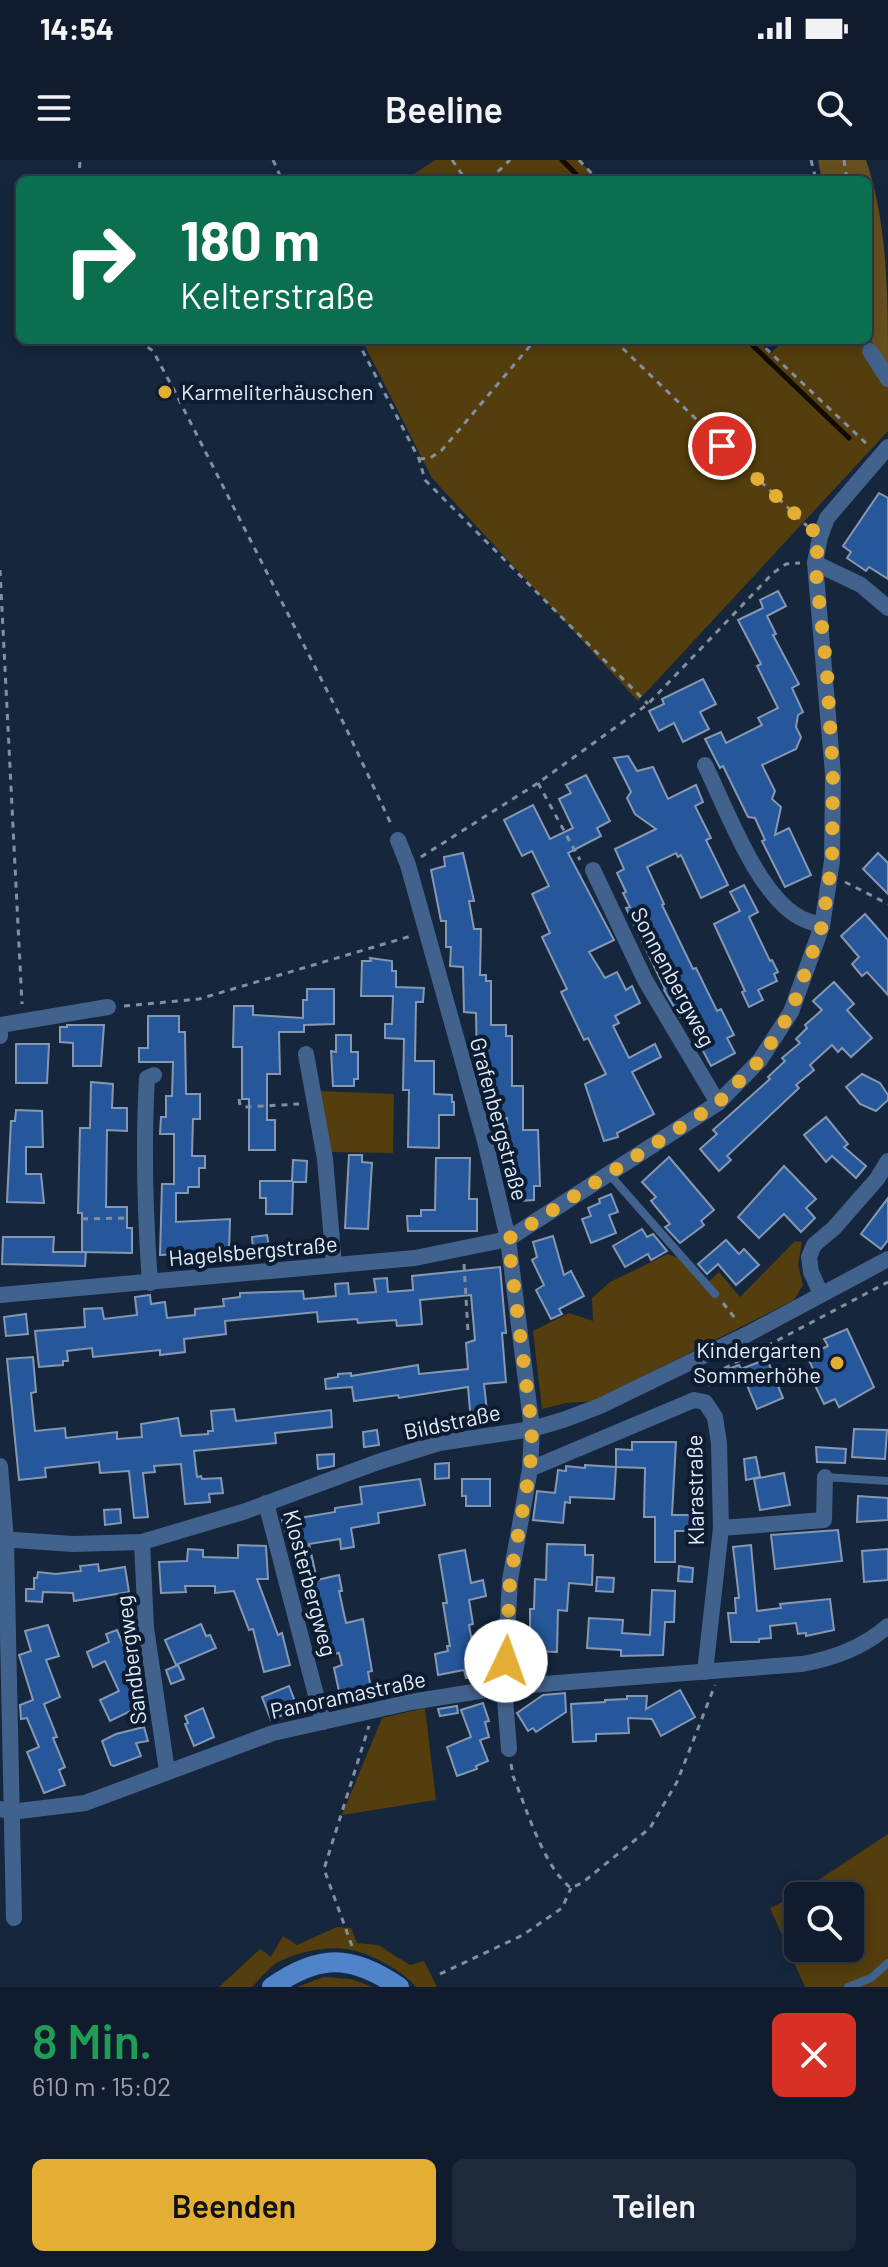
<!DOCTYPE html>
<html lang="de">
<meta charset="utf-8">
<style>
body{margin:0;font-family:Barlow,sans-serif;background:#1e2939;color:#f1f3f6;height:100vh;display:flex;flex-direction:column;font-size:30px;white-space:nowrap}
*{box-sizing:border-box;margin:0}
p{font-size:26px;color:#9ca1aa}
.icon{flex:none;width:44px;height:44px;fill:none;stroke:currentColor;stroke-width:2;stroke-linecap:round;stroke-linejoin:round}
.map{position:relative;height:1827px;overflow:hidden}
.sheet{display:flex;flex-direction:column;background:#101c2d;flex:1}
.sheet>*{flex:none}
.hud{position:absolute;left:16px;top:16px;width:856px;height:168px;border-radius:12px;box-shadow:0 4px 20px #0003,0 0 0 2px #303a49;background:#0b6e4f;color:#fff;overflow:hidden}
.buttons{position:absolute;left:784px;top:1722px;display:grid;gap:16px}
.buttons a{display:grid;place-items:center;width:80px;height:80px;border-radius:12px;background:#101c2d;box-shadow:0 4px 20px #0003,0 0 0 2px #303a49;font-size:40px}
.pin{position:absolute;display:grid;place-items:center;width:68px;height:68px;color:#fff;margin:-34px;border:4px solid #fff;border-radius:50%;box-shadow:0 2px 8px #0007}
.me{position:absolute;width:88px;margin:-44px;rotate:3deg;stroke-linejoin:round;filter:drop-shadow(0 0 6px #0008)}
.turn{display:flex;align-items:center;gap:28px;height:168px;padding:0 32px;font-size:36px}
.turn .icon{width:104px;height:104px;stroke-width:2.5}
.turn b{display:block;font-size:56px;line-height:68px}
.round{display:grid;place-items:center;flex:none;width:84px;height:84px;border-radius:12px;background:#1e2939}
.overview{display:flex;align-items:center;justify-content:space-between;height:136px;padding:0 32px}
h1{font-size:48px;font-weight:600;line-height:60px;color:#1e9e55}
.button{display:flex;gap:16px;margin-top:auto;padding:16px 32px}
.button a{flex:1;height:92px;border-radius:12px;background:#e4ae35;color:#111;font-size:32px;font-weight:600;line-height:92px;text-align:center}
.button a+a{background:#1e2939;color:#f1f3f6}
.status{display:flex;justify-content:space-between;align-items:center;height:56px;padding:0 40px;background:#101c2d;direction:ltr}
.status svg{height:22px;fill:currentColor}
header{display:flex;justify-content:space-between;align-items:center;height:104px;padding:0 32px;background:#101c2d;font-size:36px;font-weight:600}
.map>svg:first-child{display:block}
</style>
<div class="status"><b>14:54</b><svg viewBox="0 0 49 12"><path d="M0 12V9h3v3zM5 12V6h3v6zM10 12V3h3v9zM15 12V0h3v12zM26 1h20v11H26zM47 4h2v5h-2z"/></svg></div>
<header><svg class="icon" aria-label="menu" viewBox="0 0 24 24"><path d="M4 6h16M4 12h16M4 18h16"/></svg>Beeline<svg class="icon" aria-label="search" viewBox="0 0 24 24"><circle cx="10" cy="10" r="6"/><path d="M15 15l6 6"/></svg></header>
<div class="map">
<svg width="888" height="1827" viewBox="0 0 888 1827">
<rect width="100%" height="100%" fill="#16263c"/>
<!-- green -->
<g fill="#543e0d" fill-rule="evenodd">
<polygon points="435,0 579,0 598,20 405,20"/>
<polygon points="868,170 875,189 888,208 888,271 638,541 432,318 362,180 757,180 771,193 784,180 868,180"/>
<polygon points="319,931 394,934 393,993 329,992"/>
<polygon points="795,1081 802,1082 798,1105 803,1125 794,1140 594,1241 566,1243 542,1249 533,1171 569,1153 593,1161 592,1138 610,1122 668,1094 680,1099 703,1127 719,1112 740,1137"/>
<polygon points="425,1548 436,1640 342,1655 382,1558"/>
<path d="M888,1674v153h-83l-35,-79 21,-10zM798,1736h52v52h-52z"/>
<path d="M337,1767l14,1 6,15 21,2 32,20 14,-4 13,26h-21c-14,-17 -47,-35 -70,-38 -20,-3 -55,4 -72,16 -8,6 -15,15 -22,22h-33l41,-38 11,8 12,-21 14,9z"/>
<polygon points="324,1817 351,1819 373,1827 297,1827"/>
</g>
<!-- forest -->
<path fill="#67501f" d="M818,0h48c22,64 22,139 22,208l-13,-19 -7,-19v-150h-46z"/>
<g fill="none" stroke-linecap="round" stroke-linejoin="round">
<!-- stream -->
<g stroke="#110b02" stroke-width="5">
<polyline points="562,0 582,20"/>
<polyline points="747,180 849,278"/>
</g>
</g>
<!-- building -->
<g fill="#26579a" stroke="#8598b3" stroke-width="2">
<polygon points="879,333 888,338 888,419 869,407 866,411 847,398 851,392 843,386"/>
<polygon points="778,431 786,446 767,456 776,474 773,475 799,524 792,528 803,552 798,555 796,567 801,577 796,589 762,605 775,631 772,639 781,647 775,675 789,668 811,715 785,727 762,681 765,680 755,658 748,657 723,606 720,608 705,579 721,572 726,583 762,565 758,558 778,548 757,506 761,504 738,460 763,448 760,440"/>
<polygon points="703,519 716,544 700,552 709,569 683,582 674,563 659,571 649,551 664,544 662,539"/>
<polygon points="628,596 637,611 653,607 668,639 696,625 703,642 695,646 711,678 706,680 728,725 701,738 681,695 678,697 676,693 647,707 664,744 662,745 693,809 696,808 717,851 721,849 734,875 727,878 735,893 711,906 684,855 680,857 664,830 665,829 626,748 630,747 623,733 626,732 617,713 624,709 615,689 656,669 635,654 627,638 631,632 614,598"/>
<polygon points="586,615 610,661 597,668 601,676 568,693 614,780 589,792 605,818 617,812 626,830 632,826 640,843 615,856 619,863 613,866 629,898 655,884 661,897 632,912 654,954 617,973 618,977 604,981 585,924 606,914 588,878 584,880 561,832 567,829 542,777 550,773 532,734 549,726 532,691 522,696 504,660 533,645 550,679 573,668 559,639 571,633 566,625"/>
<polygon points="463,693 474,741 469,741 474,769 481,769 480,815 486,815 486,821 491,821 491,865 506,865 506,876 512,876 512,926 523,926 523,970 538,970 540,1026 534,1026 534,1040 518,1041 517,1025 509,1026 507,958 493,958 490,907 477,907 476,853 464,852 463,807 450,806 451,787 446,787 446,761 441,761 431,710 445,706 444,697"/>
<polygon points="878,693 888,703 888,734 863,709"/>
<polygon points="744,725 758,752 749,757 770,801 772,800 778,812 774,814 777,821 758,830 763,840 749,847 742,832 745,831 714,764 740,751 730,732"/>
<polygon points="865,754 888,780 888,835 867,812 862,816 852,804 859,797 841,776"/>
<polygon points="370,798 392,801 392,811 396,811 396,827 424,828 423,842 416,842 415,901 434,901 434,934 452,935 452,942 454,942 454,955 439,955 439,988 408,987 409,930 403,930 404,879 385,878 385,864 392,864 393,836 361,836 362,801 371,801"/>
<polygon points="834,822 854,844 847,850 872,878 851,897 842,888 838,892 832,885 810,905 814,910 796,925 799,928 727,996 731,1000 719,1011 700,989 717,974 713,970 770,919 768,917 785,901 782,898 800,883 796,879 807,868 805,865 822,850 813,841"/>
<polygon points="307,829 334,829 334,864 304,865 304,872 279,872 280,914 267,914 267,960 275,960 275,990 249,990 249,939 242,939 242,887 233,887 234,846 253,846 253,855 303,858 303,840 307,840"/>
<polygon points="148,856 179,856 179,872 185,872 186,934 200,934 200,959 193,959 192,996 205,996 205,1008 199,1008 199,1027 188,1027 188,1033 176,1033 176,1062 230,1059 229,1092 160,1095 162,1024 174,1024 174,974 160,974 161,957 166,957 166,936 172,936 173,902 139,902 139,888 148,888"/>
<polygon points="67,865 104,865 101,906 73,906 73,883 60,882 60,867 67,867"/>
<polygon points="336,875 351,875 351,892 358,892 358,919 354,919 354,926 333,926 331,891 336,892"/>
<polygon points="16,884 49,884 47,923 16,923"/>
<polygon points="862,914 880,923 888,935 888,940 876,951 860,944 846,927"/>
<polygon points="91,922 113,924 112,948 127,948 127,971 107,970 106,1047 127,1047 127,1068 132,1068 132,1093 82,1092 82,1053 78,1053 80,968 90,968"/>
<polygon points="16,950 42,951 43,987 26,987 26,1014 41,1014 44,1043 7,1042 11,961 15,961"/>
<polygon points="826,957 848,984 844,987 866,1006 856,1018 832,996 826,1002 804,975"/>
<polygon points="349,995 362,995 362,1002 372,1003 368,1069 345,1068"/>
<polygon points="669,997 714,1050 701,1061 704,1065 680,1083 665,1067 670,1064 651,1041 656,1037 642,1022"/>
<polygon points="436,998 470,998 469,1039 477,1039 477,1071 408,1071 407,1056 421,1056 421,1050 435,1050"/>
<polygon points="293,1000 307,1001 306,1022 293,1022 292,1054 266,1054 266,1038 260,1038 260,1021 292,1021"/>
<polygon points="784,1006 816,1039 806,1048 815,1058 801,1072 784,1054 759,1078 738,1057"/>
<polygon points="611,1034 618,1052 609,1055 616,1073 591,1083 582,1059 591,1056 588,1048 600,1043 599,1039"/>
<polygon points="888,1038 888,1080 881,1089 861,1074"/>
<polygon points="642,1069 647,1077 653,1074 667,1091 651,1100 648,1094 625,1107 613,1086"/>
<polygon points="267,1075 269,1088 253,1089 252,1077"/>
<polygon points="553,1076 564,1115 571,1111 584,1136 559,1149 562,1154 551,1159 536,1130 544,1125 532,1100 537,1097 533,1082"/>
<polygon points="3,1077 54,1077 53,1092 86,1092 85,1106 2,1104"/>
<polygon points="726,1080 739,1094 744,1089 759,1105 736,1125 718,1104 707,1114 698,1104"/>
<polygon points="500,1107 506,1173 502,1173 506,1222 484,1224 488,1260 471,1262 468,1227 399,1238 398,1235 354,1241 352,1227 326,1229 325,1219 338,1217 338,1214 351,1213 351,1216 418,1205 419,1214 468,1209 466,1183 475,1180 471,1135 420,1140 422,1164 397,1166 396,1160 358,1163 357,1159 318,1162 317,1152 225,1161 226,1174 184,1179 185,1192 160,1195 160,1190 93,1197 92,1188 67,1191 68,1201 63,1201 63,1205 39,1207 35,1171 85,1167 84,1149 102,1148 104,1159 137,1155 135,1137 150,1135 151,1144 165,1142 167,1158 195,1155 195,1149 224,1146 223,1139 240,1137 240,1133 303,1131 304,1139 336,1136 335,1124 348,1123 349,1134 376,1132 374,1119 387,1118 388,1132 413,1130 412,1116"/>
<polygon points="26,1154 28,1174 6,1176 4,1157"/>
<polygon points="847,1169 874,1227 839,1247 835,1239 824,1244 809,1213 814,1211 807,1196 828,1186 824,1179"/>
<polygon points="33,1197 36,1232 31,1233 35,1271 65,1268 66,1278 117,1272 117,1279 142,1277 141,1264 178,1258 181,1276 208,1274 208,1271 213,1271 211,1251 234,1249 236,1261 331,1250 332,1267 275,1273 276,1283 194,1291 197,1317 201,1316 202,1319 221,1318 223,1333 209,1334 210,1342 185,1344 181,1304 154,1306 155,1312 143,1313 148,1357 134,1358 129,1311 100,1313 99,1302 45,1308 46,1317 19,1320 7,1199"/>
<polygon points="767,1199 783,1238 757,1249 744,1218 730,1224 725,1210 739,1205 741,1209"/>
<polygon points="854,1269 887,1270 885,1299 852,1297"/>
<polygon points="377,1270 379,1285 364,1287 363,1272"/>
<polygon points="632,1282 676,1282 672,1355 698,1355 698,1371 675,1371 675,1402 655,1402 655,1357 644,1357 645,1308 616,1307 616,1289 632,1290"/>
<polygon points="816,1287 846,1289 845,1303 817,1302"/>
<polygon points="334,1294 334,1306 318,1309 317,1295"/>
<polygon points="756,1297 760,1317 746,1320 744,1299"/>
<polygon points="449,1303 449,1318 435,1319 435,1304"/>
<polygon points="585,1305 616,1307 614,1339 570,1337 570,1343 565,1342 563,1363 533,1360 537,1331 555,1333 558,1310 566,1311 566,1306 585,1308"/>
<polygon points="784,1313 790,1345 760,1350 754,1319"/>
<polygon points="420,1319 425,1345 378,1353 379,1363 351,1368 354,1387 341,1389 340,1379 309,1384 317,1420 339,1415 342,1431 339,1431 346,1463 363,1459 372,1511 368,1512 371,1529 340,1536 334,1508 342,1505 339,1493 331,1495 327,1475 319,1476 309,1422 304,1423 293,1363 294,1369 285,1371 281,1356 292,1354 293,1359 335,1352 335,1348 362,1344 360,1327"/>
<polygon points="462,1319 490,1319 490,1346 466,1346 466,1336 462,1336"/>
<polygon points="858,1336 888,1338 888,1360 857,1362"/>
<polygon points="120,1349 121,1363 105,1365 104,1350"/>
<polygon points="838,1370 842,1401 775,1409 771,1375"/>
<polygon points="547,1384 585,1385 585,1395 593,1395 592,1425 569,1423 567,1451 558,1450 557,1492 530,1491 530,1449 534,1449 535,1419 546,1420"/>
<polygon points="238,1385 266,1386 268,1419 257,1419 278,1475 282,1473 290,1505 264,1512 253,1469 249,1470 234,1431 215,1433 215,1426 185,1426 186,1432 161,1433 159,1402 187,1401 188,1389 203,1390 203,1397 238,1398"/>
<polygon points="751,1385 757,1451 781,1448 780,1444 830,1439 834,1470 806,1476 806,1473 798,1474 796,1463 770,1466 771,1478 759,1479 759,1482 731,1482 728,1453 736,1453 735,1438 739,1438 733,1387"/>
<polygon points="888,1389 888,1420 864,1422 862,1391"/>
<polygon points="465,1390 471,1423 483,1420 486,1436 469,1440 473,1464 469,1465 476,1504 481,1503 483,1515 466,1518 464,1510 438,1515 435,1494 448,1491 447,1486 450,1486 443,1443 447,1443 439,1395"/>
<polygon points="98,1404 99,1411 125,1407 129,1432 74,1441 73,1433 43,1432 42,1442 26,1441 26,1429 34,1429 34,1418 37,1418 38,1412 56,1414 81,1411 80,1406"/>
<polygon points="679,1406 693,1408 692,1422 678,1421"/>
<polygon points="597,1417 614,1418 613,1432 596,1431"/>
<polygon points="652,1430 675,1431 674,1462 665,1462 663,1495 621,1496 621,1490 587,1488 589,1458 623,1460 622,1473 650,1475"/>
<polygon points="201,1464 206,1476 210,1475 216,1488 176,1505 165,1480"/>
<polygon points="48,1465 59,1496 46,1500 60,1537 44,1544 57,1577 53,1578 65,1607 59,1610 65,1625 44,1633 27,1592 39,1587 27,1558 21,1559 20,1545 33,1540 19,1495 31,1491 25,1471"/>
<polygon points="117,1470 137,1518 142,1516 144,1530 131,1535 137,1548 110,1561 100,1540 119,1531 105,1501 93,1507 87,1492 109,1482 106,1474"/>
<polygon points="178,1505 184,1519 171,1524 166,1510"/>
<polygon points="289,1526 298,1549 271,1560 262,1537"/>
<polygon points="680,1530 695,1557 661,1576 652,1559 628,1558 629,1573 596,1574 596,1581 573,1582 571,1544 605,1542 605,1540 627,1539 627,1536 647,1536 646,1549"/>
<polygon points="565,1533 566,1552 536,1572 533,1568 528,1571 517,1553 543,1535"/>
<polygon points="483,1543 489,1561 485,1562 489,1577 480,1580 488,1601 476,1606 477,1609 457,1616 447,1587 471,1577 461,1550"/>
<polygon points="457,1546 458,1553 440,1556 438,1549"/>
<polygon points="203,1548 214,1577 194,1586 185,1564 188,1563 185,1556"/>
<polygon points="144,1567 148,1581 136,1583 141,1596 114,1606 111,1605 102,1581 116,1574"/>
</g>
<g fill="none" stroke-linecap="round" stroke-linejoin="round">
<!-- path -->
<g stroke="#8290a1" stroke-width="3" stroke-dasharray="6 6" stroke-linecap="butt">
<polyline points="273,0 282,20"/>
<polyline points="452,0 466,20"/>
<polyline points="579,0 598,20"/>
<polyline points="811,0 816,20"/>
<polyline points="844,0 847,20"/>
<polyline points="79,20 80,0"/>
<polyline points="489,20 510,0"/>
<polyline points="138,180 153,191 174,230 345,566 392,666"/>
<polyline points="357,180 419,299 425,320 648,544"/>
<polyline points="614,180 807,366"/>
<polyline points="757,180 870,287"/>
<polyline points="419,299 430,298 442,290 535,180"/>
<polyline points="0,410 22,844"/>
<polyline points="538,623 580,700"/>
<polyline points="421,697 538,623 648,544 773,413 786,404 800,403"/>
<polyline points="845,722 888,744"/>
<polyline points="124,846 199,839 411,776"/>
<polyline points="239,939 240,945 245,947 299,944"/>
<polyline points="82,1059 129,1058"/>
<polyline points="464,1104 468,1172"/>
<polyline points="723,1143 738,1162"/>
<polyline points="708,1226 725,1208 888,1122"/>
<path d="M511,1604l2,12c13,31 31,92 58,112l11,-5 68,-55 27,-46 38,-97"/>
<polyline points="352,1786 324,1709 369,1566"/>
<polyline points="440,1814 523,1775 562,1748 571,1728"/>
</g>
<!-- lane -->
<g stroke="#42628e" stroke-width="8">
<polyline points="609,1014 715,1134"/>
<polyline points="825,1317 888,1321"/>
<polyline points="848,1827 871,1818 888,1803"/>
</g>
<!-- street -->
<g stroke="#42628e" stroke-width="16">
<polyline points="870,191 888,219"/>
<polyline points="815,403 861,425 888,448"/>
<path d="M705,605c21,43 52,129 94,152 7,4 16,6 23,9"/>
<polyline points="398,680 408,705 485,981 508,1079 532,1269 530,1309 510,1420 504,1527 509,1589"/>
<polyline points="593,710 645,820 718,943"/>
<polyline points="0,876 0,865 108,847"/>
<polyline points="306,894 325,999 334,1105"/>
<path d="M150,1123c-5,-69 -7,-136 -3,-205l7,-3"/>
<polyline points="821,1134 811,1112 809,1097 814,1085 834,1068 877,1019 888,1001"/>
<polyline points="0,1135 415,1098 508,1079 718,943 760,900 791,852 822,766 832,701 833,614 815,403 820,377 827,358 888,287"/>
<polyline points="0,1306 6,1380 14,1758"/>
<polyline points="530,1309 694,1240 705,1242 715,1257 719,1283 721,1368 705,1512"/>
<polyline points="266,1343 323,1562"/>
<polyline points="721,1368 824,1360 825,1317"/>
<polyline points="0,1379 73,1384 142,1382 243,1352 378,1302 439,1283 532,1269 563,1260 600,1246 748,1174 888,1099"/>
<polyline points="142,1382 146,1468 167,1611"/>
<path d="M0,1649l11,3 74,-9 188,-70 138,-31 93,-15 298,-23c33,-6 60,-16 86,-38"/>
</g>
<!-- secondary -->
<path stroke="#4f83ca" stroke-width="20" d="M272,1827c47,-33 79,-33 127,0"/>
</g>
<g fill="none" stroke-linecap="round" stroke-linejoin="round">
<!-- route -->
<polyline stroke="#e4ae35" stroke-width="14" stroke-dasharray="0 25.2" points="506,1501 510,1420 530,1309 532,1269 508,1079 718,943 760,900 791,852 822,766 832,701 833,614 827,513 815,403 820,377 722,286"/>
</g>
<!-- markers -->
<g fill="#e4ae35" stroke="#0d1c31" stroke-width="3">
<circle cx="165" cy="232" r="8"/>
<circle cx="837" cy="1203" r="8"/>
</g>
<g text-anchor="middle" stroke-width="8" stroke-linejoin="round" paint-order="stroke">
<!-- poi labels -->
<g font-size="22" fill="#e2edfb" stroke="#0d1c31" text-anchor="start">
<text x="181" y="240">Karmeliterhäuschen</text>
<text x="821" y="1198" text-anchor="end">Kindergarten<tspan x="821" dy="25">Sommerhöhe</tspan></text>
</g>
<!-- street labels -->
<g font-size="22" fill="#e2edfb" stroke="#0d1c31">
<text transform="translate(673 817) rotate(62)" y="8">Sonnenbergweg</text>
<text transform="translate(499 959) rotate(75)" y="8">Grafenbergstraße</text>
<text transform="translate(253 1091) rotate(-5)" y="8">Hagelsbergstraße</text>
<text transform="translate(452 1262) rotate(-12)" y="8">Bildstraße</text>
<text transform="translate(695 1330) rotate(-91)" y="8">Klarastraße</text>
<text transform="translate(310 1423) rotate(75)" y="8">Klosterbergweg</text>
<text transform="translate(131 1500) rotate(-97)" y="8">Sandbergweg</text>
<text transform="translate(348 1535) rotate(-12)" y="8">Panoramastraße</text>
</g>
</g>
</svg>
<div class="buttons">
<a><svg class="icon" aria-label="search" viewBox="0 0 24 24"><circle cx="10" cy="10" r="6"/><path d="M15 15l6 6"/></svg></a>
</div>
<div class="pin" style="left:722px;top:286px;background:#d93025"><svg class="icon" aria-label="arrive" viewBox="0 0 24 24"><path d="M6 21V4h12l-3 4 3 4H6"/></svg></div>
<svg class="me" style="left:506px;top:1501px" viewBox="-20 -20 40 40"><circle r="19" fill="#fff"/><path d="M0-13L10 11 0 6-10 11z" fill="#e4ae35"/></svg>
<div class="hud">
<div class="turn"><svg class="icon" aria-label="right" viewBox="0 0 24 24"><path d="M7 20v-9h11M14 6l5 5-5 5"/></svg><div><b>180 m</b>Kelterstraße</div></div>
</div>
</div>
<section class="sheet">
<div class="overview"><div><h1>8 Min.</h1><p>610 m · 15:02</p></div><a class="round" style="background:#d93025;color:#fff"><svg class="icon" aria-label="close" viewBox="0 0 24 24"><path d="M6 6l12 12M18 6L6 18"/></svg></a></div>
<div class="button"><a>Beenden</a><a>Teilen</a></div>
</section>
